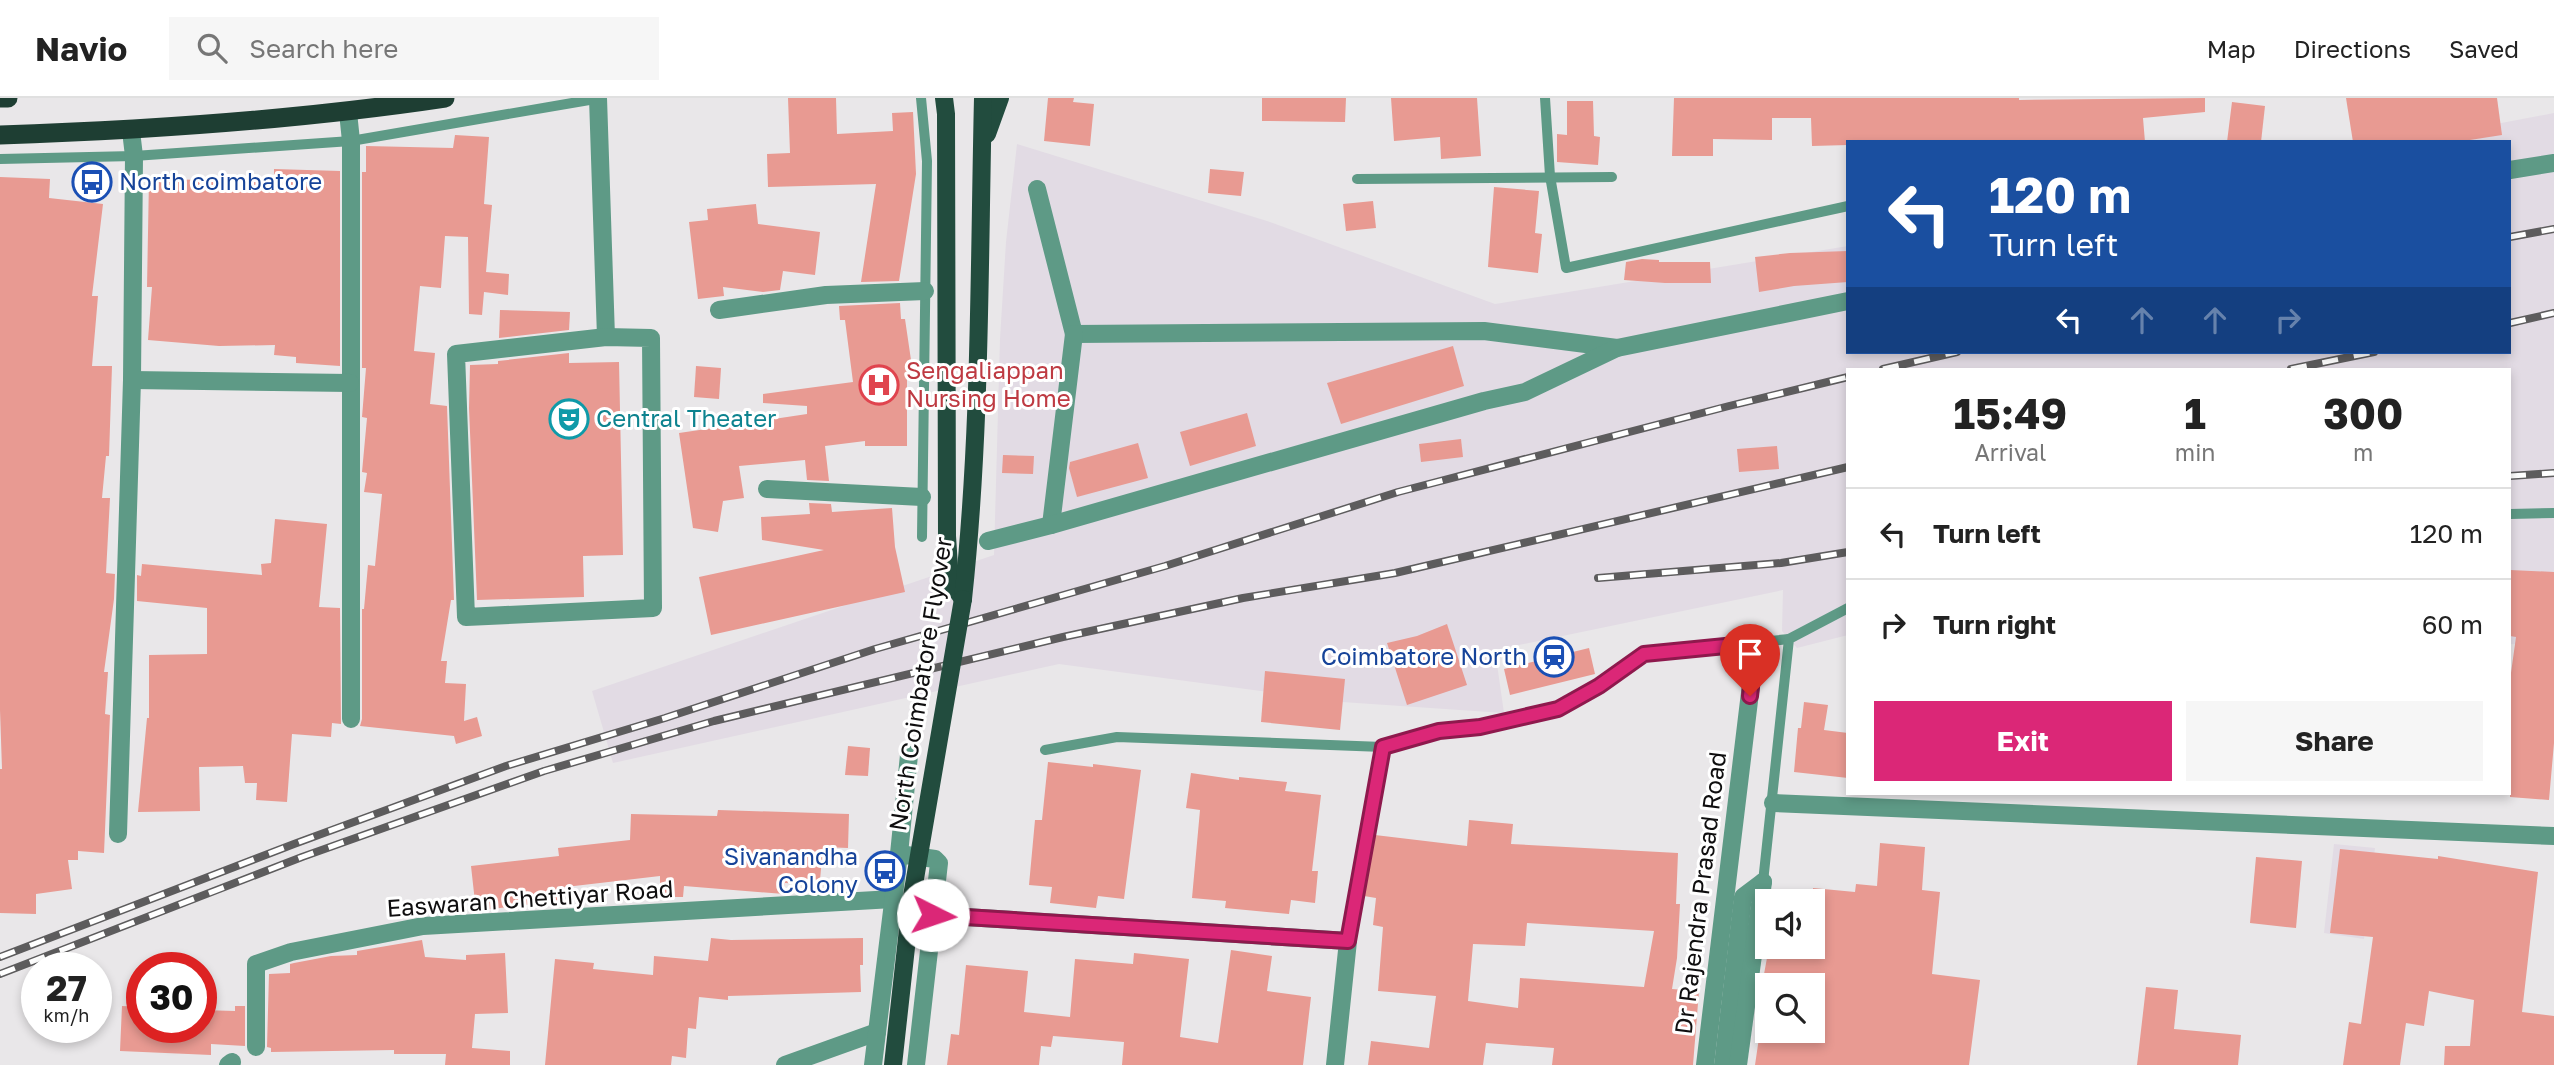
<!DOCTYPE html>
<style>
body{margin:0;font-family:"Golos Text",sans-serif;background:#f6f6f6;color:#222;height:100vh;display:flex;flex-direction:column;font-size:26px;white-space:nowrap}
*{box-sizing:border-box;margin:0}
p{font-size:23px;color:#767676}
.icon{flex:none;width:38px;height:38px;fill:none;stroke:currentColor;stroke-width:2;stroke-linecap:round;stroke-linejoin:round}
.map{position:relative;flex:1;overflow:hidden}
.panel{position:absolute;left:1846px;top:270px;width:665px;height:427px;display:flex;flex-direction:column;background:#fff;border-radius:0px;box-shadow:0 4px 10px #0003}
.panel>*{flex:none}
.hud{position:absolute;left:1846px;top:42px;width:665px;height:214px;border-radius:0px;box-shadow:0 4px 10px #0003;background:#1a4fa0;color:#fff;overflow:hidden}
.buttons{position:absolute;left:1755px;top:791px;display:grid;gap:14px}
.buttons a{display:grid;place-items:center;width:70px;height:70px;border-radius:0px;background:#fff;box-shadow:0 4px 10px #0003;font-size:35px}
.speed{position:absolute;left:21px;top:854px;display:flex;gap:14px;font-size:35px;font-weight:700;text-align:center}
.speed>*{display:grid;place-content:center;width:91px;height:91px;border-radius:50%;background:#fff;box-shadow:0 4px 10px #0003;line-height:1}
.speed small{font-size:18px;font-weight:400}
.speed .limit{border:10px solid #d22;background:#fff;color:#111}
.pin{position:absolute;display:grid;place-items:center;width:60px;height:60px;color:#fff;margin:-72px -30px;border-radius:50% 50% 50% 0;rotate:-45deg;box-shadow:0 0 7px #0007}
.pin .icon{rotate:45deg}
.me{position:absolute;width:77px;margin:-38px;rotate:94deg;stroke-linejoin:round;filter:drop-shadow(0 0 5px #0008)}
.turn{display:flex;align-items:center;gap:24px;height:147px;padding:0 28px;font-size:32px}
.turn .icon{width:91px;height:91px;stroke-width:2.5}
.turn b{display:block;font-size:49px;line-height:60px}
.lanes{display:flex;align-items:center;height:66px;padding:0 28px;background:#0003;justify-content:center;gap:35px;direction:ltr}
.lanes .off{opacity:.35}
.eta{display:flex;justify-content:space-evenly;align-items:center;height:119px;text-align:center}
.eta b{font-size:42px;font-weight:700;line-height:49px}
.action{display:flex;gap:14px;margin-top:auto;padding:14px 28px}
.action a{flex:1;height:80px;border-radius:0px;background:#db2777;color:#fff;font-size:28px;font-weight:700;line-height:80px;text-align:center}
.action a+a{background:#f6f6f6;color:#222}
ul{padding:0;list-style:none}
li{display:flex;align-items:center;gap:21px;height:91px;padding:0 28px;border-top:2px solid #e0e0e0}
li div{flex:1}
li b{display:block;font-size:26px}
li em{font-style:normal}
header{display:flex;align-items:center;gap:42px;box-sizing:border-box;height:98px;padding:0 35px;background:#fff;border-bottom:2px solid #e0e0e0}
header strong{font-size:33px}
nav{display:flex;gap:38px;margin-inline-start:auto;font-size:24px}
.search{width:490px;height:63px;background:#f6f6f6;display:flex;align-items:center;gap:18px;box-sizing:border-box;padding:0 24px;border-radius:0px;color:#767676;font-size:26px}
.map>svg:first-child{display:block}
</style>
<header>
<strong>Navio</strong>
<div class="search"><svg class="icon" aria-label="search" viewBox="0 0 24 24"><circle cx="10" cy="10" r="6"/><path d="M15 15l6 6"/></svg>Search here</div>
<nav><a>Map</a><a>Directions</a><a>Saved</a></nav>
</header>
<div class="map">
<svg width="2554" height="967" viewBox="0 0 2554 967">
<rect width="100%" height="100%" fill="#e9e7e9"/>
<!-- built -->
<g fill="#e2dbe4">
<polygon points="2554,15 2554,548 2510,546 2510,271 1848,271 1848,537 1797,550 1782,533 1783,492 1495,552 1504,615 1342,604 1059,566 613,665 592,593 994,457 1000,241 1006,144 1017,46 1267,123 1495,206 1848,148 1848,254 2510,254 2510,44 2402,44"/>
<polygon points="2334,746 2375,750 2364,841 2324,835"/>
</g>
<!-- building -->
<g fill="#e89a92" fill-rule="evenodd">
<polygon points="788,0 836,0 837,36 893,33 892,15 913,14 916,76 899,183 861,184 876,86 768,89 767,56 790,55"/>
<polygon points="1048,0 1074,0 1073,4 1094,6 1090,48 1044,43"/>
<polygon points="1262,0 1346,0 1345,24 1262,23"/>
<polygon points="1391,0 1477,0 1481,58 1441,61 1440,39 1394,43"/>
<polygon points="1674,0 2019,0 2019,2 2205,0 2205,14 2143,20 2145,44 1848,44 1848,47 1812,48 1811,20 1772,20 1772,42 1713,41 1713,58 1672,58"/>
<polygon points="2346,0 2497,0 2502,37 2457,44 2353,44"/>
<polygon points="1567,3 1593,3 1594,38 1600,39 1598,67 1557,64 1557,36 1567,37"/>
<polygon points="2232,4 2265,8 2261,44 2227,44"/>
<polygon points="455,37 489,39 484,106 492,107 486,174 509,176 508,197 484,194 482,217 469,216 468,139 445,138 441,190 420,188 414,253 435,255 430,306 447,308 454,502 451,502 441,563 447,563 445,585 466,586 464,623 477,619 482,638 456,646 454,638 360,628 362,621 362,511 364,511 368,467 375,468 382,396 364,394 367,375 362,374 367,320 362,319 366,270 362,270 362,74 366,74 366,48 453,50"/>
<polygon points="274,71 340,73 340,268 296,265 296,259 274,257 275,247 219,248 148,242 152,189 147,189 149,81 274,83"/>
<polygon points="1210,71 1244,74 1241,98 1208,95"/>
<polygon points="0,79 50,81 49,100 103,106 92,198 98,198 92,268 112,268 109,358 106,358 102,400 110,400 106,475 115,476 114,501 104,574 108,574 105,616 110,617 104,755 78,753 78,762 68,762 72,791 36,796 36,816 0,815 0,671 2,671 0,612"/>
<polygon points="1494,89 1539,93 1535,135 1542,136 1538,175 1488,169"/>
<polygon points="1373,103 1376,130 1346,133 1343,106"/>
<polygon points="756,106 758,126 820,134 815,177 783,173 780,192 763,194 723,189 724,198 698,201 689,124 708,122 707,111"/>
<polygon points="1848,153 1848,184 1794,188 1759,194 1755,159 1790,155"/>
<polygon points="1642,161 1659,162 1659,164 1710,164 1711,185 1665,185 1624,182 1626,164"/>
<polygon points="900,205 901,221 905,221 911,262 907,263 907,348 865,348 865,343 825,348 829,383 807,382 805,362 739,368 744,400 723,403 718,434 693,430 679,335 807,316 807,308 763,305 763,296 853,284 845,222 840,222 839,208"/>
<polygon points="500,212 570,214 569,232 499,240"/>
<polygon points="1453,248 1464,288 1341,326 1327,285"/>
<polygon points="569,255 569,265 619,264 623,457 583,458 584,499 477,502 469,310 470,267 498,266 498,263"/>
<polygon points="696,268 721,270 719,301 694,299"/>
<polygon points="1247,315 1256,348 1190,368 1180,334"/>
<polygon points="1461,341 1463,359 1421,364 1419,346"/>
<polygon points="1138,345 1148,380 1077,399 1069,370 1070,364"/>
<polygon points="1777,348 1779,371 1739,374 1737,351"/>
<polygon points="1003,357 1034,358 1033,376 1002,375"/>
<polygon points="809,405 831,406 832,414 892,410 895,449 905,494 711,537 699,479 824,452 762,442 761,419 810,416"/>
<polygon points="275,421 327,426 319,509 340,510 341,626 332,625 331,639 292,636 287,704 256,702 257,685 245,685 243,668 199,669 200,713 138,714 147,620 149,620 149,557 207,556 207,510 137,503 137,477 141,478 142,466 262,477 261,466 271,465"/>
<polygon points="2510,472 2554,474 2554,645 2549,702 2510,699 2510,582 2516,539 2510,538"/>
<polygon points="1447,526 1467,587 1407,607 1387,545 1417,538"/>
<polygon points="1589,550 1595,576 1510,597 1504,571"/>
<polygon points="1265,573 1345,581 1340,632 1261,624"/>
<polygon points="1804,604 1828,607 1824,632 1848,635 1848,680 1794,674 1798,630 1801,630"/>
<polygon points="848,648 870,650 868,678 845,677"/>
<polygon points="1048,664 1093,669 1093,666 1141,672 1124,801 1098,798 1096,810 1050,805 1052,789 1029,787 1035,722 1042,722"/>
<polygon points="1191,675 1239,682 1239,679 1287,684 1285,693 1321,697 1312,773 1318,773 1315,805 1291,802 1289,816 1225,810 1226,803 1192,800 1200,712 1186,710"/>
<polygon points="718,712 849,716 848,750 823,749 820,782 806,781 805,786 785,785 784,796 684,788 683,799 660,799 660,778 557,790 558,803 476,813 471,768 559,758 558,750 630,742 631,716 717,718"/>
<path d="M1469,722l44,4 -2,20 167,9 -2,51h4l-3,54 -5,31 27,2 -6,74h-141l2,-17 -68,-5 -3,22h-115l3,-24 58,7 7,-52 -58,-5 5,-64 -10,-2 3,-27 -12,-2 11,-61 92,11zM1527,825l127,8 -10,56 -124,-9 -2,30 -50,-7 5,-57 52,2z"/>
<polygon points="1880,745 1925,749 1922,792 1940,794 1932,876 1980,882 1969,967 1755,967 1760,933 1813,933 1813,887 1762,887 1769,849 1813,849 1813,790 1855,794 1856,786 1877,788"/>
<polygon points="2340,751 2438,761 2438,758 2538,774 2522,914 2554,918 2554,967 2444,967 2445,948 2470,948 2474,902 2429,893 2424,928 2406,925 2400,967 2343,967 2349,924 2361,926 2373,839 2330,835"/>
<polygon points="2256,759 2302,763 2296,830 2250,825"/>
<polygon points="711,840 731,842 863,840 863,867 860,867 861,894 728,898 728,902 699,899 696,931 688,930 686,960 672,958 671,967 545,967 555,861 594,865 593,871 653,877 654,858 708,863"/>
<polygon points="422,842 425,859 466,862 466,857 505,855 508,915 475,916 472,950 510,953 510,967 445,967 446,956 394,956 394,952 271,954 271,950 267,949 269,876 290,875 290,866 294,865 331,858 357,857 357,853"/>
<polygon points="1231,852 1272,858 1267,893 1311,899 1303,967 1122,967 1124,944 1053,938 1051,949 1041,948 1039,967 947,967 951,936 959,937 966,867 1028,873 1024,914 1070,919 1075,861 1133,866 1134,855 1189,861 1180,939 1218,945"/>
<polygon points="2146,889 2178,892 2174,931 2241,937 2238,967 2137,967"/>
<polygon points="122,908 142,909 142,929 201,929 201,912 235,913 235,908 245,908 245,948 211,946 211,957 120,953"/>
</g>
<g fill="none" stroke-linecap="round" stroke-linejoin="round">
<!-- service -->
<g stroke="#5e9a86" stroke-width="10">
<polyline points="921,0 927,63 922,439"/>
<polyline points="1545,0 1550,78 1566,170 1848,108"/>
<polyline points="0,61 134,58 351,43 601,0"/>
<polyline points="1357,81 1612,79"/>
<polyline points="2510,416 2554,415"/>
<polyline points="1383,649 1439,633 1480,629 1558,611 1599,588 1644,556 1789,541"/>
<polyline points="1045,652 1117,639 1383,649 1348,843"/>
<polyline points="1763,784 1789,541 1848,510"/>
</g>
<!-- minor -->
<g stroke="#5e9a86" stroke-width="18">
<polyline points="598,0 606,239"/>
<polyline points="348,14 351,43 351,621"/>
<polyline points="2510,72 2554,65"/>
<polyline points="1037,91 1074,236 1484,233 1617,250"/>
<polyline points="719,212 826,197 925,193"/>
<polygon points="606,239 651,240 653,510 466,519 456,256"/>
<polyline points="132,282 350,285"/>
<polyline points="767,391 922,399"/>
<polyline points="1051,427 1074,236"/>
<polyline points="988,443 1051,427 1484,303 1525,294 1617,250 1848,203"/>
<polyline points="1773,705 2554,738"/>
<polyline points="118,736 132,282 134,58 131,33"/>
<polyline points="899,756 909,657"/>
<polyline points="933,817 1348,843 1335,967"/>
<polyline points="256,949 256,866 291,854 423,828 893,801"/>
<polyline points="228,967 232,964"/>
<polyline points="785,967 877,934"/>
<polyline points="1705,967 1756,545"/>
</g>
<!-- tertiary -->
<g stroke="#5e9a86" stroke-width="18">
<polyline points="873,967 899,756 935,761 939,765 916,967"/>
<polyline points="1723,967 1743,799 1763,784"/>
<polyline points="1738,967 1763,784"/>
</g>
<!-- primary -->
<g stroke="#224c3e" stroke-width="18">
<polyline points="944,0 946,16 947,438 950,483 963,501"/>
<polyline points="987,36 1000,0"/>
<path d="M963,501c18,-166 16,-334 20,-501"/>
</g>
<!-- trunk -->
<g stroke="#1e3e33" stroke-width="19">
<polyline points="0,0 8,0"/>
<path d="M0,37c149,-5 298,-15 445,-37"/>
</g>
<!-- rail casing -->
<g stroke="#5d5c5d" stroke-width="8">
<g id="rail">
<polyline points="2510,139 2554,131"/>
<polyline points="2510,225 2554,215"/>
<polyline points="1883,271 1957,254"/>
<polyline points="2291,271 2374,254"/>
<polyline points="2510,378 2554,375"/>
<polyline points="1598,480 1781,465 1848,454"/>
<polyline points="0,859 294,746 506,668 665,620 875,551 1165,468 1398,394 1729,308 1848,279"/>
<polyline points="0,876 302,759 544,673 714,623 1063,539 1243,500 1395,475 1848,369"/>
</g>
</g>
<!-- rail -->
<use href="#rail" stroke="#fff" stroke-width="5" stroke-dasharray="16" stroke-linecap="butt"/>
<!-- primary-bridge -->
<polyline stroke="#224c3e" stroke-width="18" points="893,967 911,804 963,501"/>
</g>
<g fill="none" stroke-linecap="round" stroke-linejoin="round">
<!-- route casing -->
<g stroke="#8e194d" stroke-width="18">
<polyline id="route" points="933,817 1348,843 1383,649 1439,633 1480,629 1558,611 1599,588 1644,556 1756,545 1750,598"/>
</g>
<!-- route -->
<use href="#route" stroke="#db2777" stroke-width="12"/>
</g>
<!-- icons -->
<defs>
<g id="bus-ring" transform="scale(2.0125)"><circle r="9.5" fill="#fff" stroke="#1a4fb4" stroke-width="1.5"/><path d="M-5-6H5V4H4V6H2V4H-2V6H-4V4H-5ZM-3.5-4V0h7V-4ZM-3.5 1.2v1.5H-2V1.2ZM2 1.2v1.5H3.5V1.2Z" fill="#1a4fb4"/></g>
<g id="hospital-ring" transform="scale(2.0125)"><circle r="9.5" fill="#fff" stroke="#e0444e" stroke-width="1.5"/><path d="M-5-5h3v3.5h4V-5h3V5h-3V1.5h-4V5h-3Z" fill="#e0444e"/></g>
<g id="theatre-ring" transform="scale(2.0125)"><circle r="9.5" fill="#fff" stroke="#0f9aa8" stroke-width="1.5"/><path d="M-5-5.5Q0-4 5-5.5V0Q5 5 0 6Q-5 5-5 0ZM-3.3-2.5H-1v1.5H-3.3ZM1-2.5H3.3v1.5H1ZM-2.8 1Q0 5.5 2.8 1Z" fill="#0f9aa8"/></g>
<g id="station-ring" transform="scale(2.0125)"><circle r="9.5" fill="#fff" stroke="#1a4fb4" stroke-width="1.5"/><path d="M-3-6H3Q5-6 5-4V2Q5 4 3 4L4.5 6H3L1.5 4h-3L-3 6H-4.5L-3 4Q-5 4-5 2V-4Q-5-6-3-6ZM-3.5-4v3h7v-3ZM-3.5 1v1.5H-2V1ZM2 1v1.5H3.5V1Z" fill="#1a4fb4"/></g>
</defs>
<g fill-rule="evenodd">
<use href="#bus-ring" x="92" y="84"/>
<use href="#hospital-ring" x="879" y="287"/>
<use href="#theatre-ring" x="569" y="321"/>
<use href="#station-ring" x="1554" y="559"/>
<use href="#bus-ring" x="885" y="773"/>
</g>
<g text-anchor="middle" stroke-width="6" stroke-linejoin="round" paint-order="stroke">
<!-- transit labels -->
<g font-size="24" fill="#164399" stroke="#fff" text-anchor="end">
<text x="119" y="92" text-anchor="start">North coimbatore</text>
<text x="1527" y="567">Coimbatore North</text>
<text x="858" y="767">Sivanandha<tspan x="858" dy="28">Colony</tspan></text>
</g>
<!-- health labels -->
<g font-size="24" fill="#be3a42" stroke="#fff" text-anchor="start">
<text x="906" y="281">Sengaliappan<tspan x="906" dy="28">Nursing Home</tspan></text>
</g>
<!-- culture labels -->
<g font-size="24" fill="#0d838f" stroke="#fff" text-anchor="start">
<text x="596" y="329">Central Theater</text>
</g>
<!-- street labels -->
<g font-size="24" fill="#0f0e0f" stroke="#fff">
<text transform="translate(921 586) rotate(-81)" y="8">North Coimbatore Flyover</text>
<text transform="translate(1701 795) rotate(-83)" y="8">Dr Rajendra Prasad Road</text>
<text transform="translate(530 801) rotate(-4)" y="8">Easwaran Chettiyar Road</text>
</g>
</g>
</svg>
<div class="buttons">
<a><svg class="icon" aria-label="sound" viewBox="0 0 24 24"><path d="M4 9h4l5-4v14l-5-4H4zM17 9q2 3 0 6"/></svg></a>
<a><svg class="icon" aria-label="search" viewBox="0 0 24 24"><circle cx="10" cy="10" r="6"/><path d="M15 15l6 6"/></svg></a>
</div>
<div class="speed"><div>27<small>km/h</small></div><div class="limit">30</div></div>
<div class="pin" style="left:1750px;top:598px;background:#d93025"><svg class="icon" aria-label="arrive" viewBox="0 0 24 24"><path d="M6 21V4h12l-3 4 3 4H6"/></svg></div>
<svg class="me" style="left:933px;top:817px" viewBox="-20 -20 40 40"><circle r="19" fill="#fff"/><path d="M0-13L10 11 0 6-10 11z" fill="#db2777"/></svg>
<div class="hud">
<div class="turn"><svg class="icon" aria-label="left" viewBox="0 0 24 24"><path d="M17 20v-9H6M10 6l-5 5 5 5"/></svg><div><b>120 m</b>Turn left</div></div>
<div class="lanes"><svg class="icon" aria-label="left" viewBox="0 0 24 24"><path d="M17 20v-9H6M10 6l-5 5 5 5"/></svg><svg class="icon off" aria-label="ahead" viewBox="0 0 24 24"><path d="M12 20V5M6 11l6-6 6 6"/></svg><svg class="icon off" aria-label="ahead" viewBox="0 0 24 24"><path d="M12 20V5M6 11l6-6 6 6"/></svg><svg class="icon off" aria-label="right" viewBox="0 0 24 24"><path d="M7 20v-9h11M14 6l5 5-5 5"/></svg></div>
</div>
<section class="panel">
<div class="eta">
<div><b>15:49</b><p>Arrival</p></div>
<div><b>1</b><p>min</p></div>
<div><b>300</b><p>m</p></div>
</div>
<ul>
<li><svg class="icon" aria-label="left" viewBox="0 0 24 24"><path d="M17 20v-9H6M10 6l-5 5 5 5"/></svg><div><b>Turn left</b></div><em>120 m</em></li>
<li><svg class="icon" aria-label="right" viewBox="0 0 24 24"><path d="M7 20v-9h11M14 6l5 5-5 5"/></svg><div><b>Turn right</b></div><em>60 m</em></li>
</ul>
<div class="action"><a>Exit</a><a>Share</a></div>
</section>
</div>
